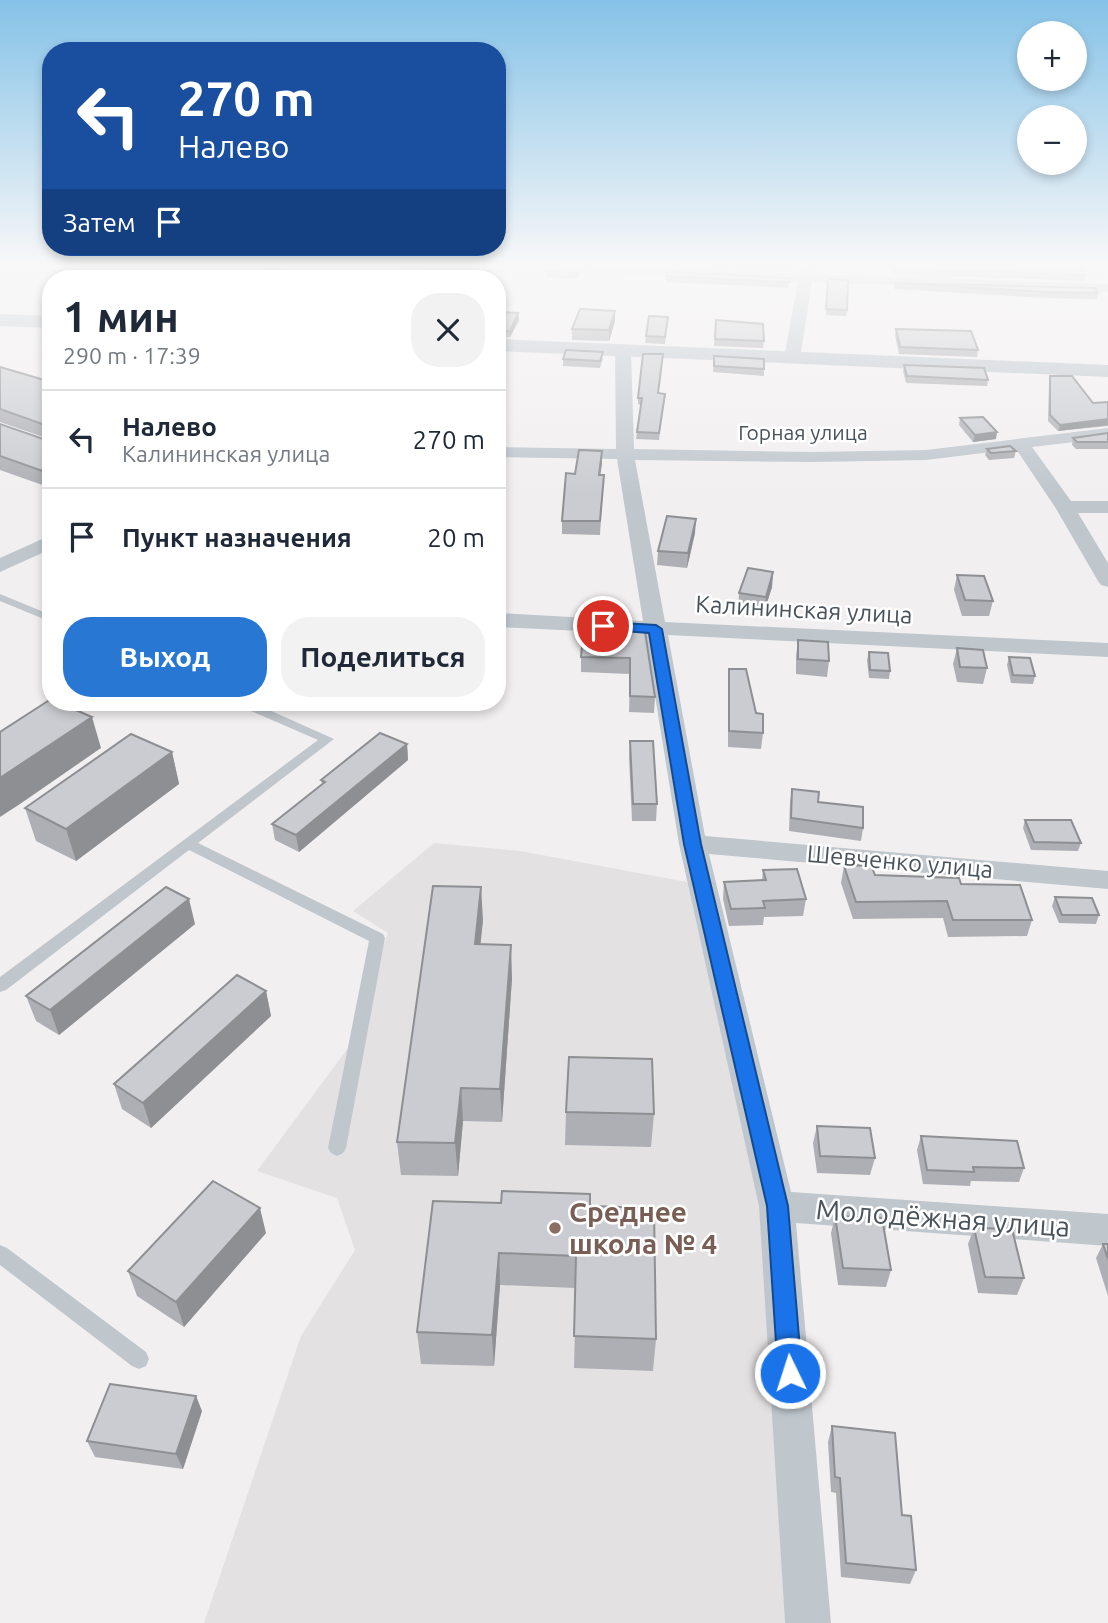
<!DOCTYPE html>
<html lang="ru">
<meta charset="utf-8">
<style>
body{margin:0;font-family:Ubuntu,sans-serif;background:#f2f2f3;color:#1f2937;height:100vh;display:flex;flex-direction:column;font-size:26px;white-space:nowrap}
*{box-sizing:border-box;margin:0}
p{font-size:23px;color:#747a83}
.icon{flex:none;width:38px;height:38px;fill:none;stroke:currentColor;stroke-width:2;stroke-linecap:round;stroke-linejoin:round}
.map{position:relative;flex:1;overflow:hidden}
.drawer{position:absolute;left:42px;top:270px;width:464px;height:441px;display:flex;flex-direction:column;background:#fff;border-radius:28px;box-shadow:0 4px 10px #0003}
.drawer>*{flex:none}
.top-card{position:absolute;left:42px;top:42px;width:464px;height:214px;border-radius:28px;box-shadow:0 4px 10px #0003;background:#1a4fa0;color:#fff;overflow:hidden}
.controls{position:absolute;left:1017px;top:21px;display:grid;gap:14px}
.controls a{display:grid;place-items:center;width:70px;height:70px;border-radius:50%;background:#fff;box-shadow:0 4px 10px #0003;font-size:35px}
.pin{position:absolute;display:grid;place-items:center;width:60px;height:60px;color:#fff;margin:-30px;border:4px solid #fff;border-radius:50%;box-shadow:0 2px 7px #0007}
.me{position:absolute;width:77px;margin:-38px;rotate:356deg;stroke-linejoin:round;filter:drop-shadow(0 0 5px #0008)}
.turn{display:flex;align-items:center;gap:24px;height:147px;padding:0 21px;font-size:32px}
.turn .icon{width:91px;height:91px;stroke-width:2.5}
.turn b{display:block;font-size:49px;line-height:60px}
.then{display:flex;align-items:center;height:66px;padding:0 21px;background:#0003;gap:14px;font-size:26px}
.round{display:grid;place-items:center;flex:none;width:74px;height:74px;border-radius:28px;background:#f2f2f3}
.overview{display:flex;align-items:center;justify-content:space-between;height:119px;padding:0 21px}
h1{font-size:42px;font-weight:700;line-height:52px}
.cta{display:flex;gap:14px;margin-top:auto;padding:14px 21px}
.cta a{flex:1;height:80px;border-radius:28px;background:#2878d3;color:#fff;font-size:28px;font-weight:700;line-height:80px;text-align:center}
.cta a+a{background:#f2f2f3;color:#1f2937}
ul{padding:0;list-style:none}
li{display:flex;align-items:center;gap:21px;height:98px;padding:0 21px;border-top:2px solid #e0e1e3}
li div{flex:1}
li b{display:block;font-size:26px}
li em{font-style:normal}
.map>svg:first-child{display:block}
</style>
<div class="map">
<svg width="1108" height="1623" viewBox="0 0 1108 1623">
<rect width="100%" height="100%" fill="#f2eff0"/>
<!-- education -->
<polygon fill="#e3e1e1" points="434,843 520,851 687,882 761,1205 785,1623 204,1623 301,1336 355,1250 337,1198 257,1171 348,1048 388,933 353,911"/>
<g fill="none" stroke-linecap="round" stroke-linejoin="round">
<!-- service -->
<g fill="#bfc7cd" fill-rule="evenodd">
<polygon points="0,594 51,615 51,622 0,601"/>
<polygon points="235,702 251,702 334,739 198,843 383,934 385,938 346,1148 343,1153 337,1156 331,1153 328,1148 369,941 189,850 6,990 0,992 0,977 318,740 237,705"/>
<polygon points="0,1245 7,1248 146,1352 149,1359 146,1366 139,1369 132,1366 0,1265"/>
</g>
<!-- minor -->
<g fill="#bfc7cd" fill-rule="evenodd">
<polygon points="270,266 285,266 274,278 259,278"/>
<polygon points="553,266 647,266 800,274 801,266 815,266 813,274 1108,284 1108,292 812,282 800,358 792,363 784,358 798,282 560,270"/>
<polygon points="623,348 631,353 634,449 813,452 926,450 1108,428 1108,438 1032,447 1071,501 1108,501 1108,513 1078,513 1108,563 1108,587 1101,585 1098,581 1055,507 1016,449 926,460 813,462 635,460 665,622 1108,643 1108,657 668,635 705,836 1108,871 1108,889 709,854 791,1192 1108,1214 1108,1246 796,1223 831,1623 785,1623 759,1206 679,844 645,634 497,627 497,613 643,621 617,459 497,457 497,447 616,449 615,353"/>
<polygon points="51,535 51,549 0,572 0,558"/>
</g>
<!-- tertiary -->
<g fill="#bfc7cd" fill-rule="evenodd">
<polygon points="0,314 51,316 51,328 0,326"/>
<polygon points="497,339 1108,365 1108,377 497,351"/>
</g>
</g>
<!-- wall -->
<g fill="#aeafb4">
<polygon points="356,266 508,266 503,273"/>
<polygon points="559,266 580,274 578,278 547,277 547,271"/>
<polygon points="701,266 794,266 792,271"/>
<polygon points="893,266 1080,266 1086,275 1085,281 893,274"/>
<polygon points="666,276 790,278 788,288 666,282"/>
<polygon points="828,279 847,310 846,316 826,315"/>
<polygon points="895,283 1098,293 1097,299 1046,298 894,289"/>
<polygon points="497,312 518,313 519,320 510,337 497,337"/>
<polygon points="668,317 665,344 645,343 646,336"/>
<polygon points="716,320 764,341 763,348 714,346"/>
<polygon points="615,321 609,341 572,340 572,329"/>
<polygon points="896,329 978,350 977,357 899,354 895,335"/>
<polygon points="714,356 764,369 764,376 713,372"/>
<polygon points="603,358 600,368 563,366 563,359"/>
<polygon points="904,365 988,380 987,386 906,383 903,371"/>
<polygon points="0,367 51,382 51,488 0,470 0,424 49,441 49,439 0,422"/>
<polygon points="1050,376 1093,403 1108,402 1108,426 1058,431 1048,421 1049,382"/>
<polygon points="638,398 664,400 659,440 636,439 641,405 638,404"/>
<polygon points="960,418 996,439 973,442 959,425"/>
<polygon points="1108,433 1108,449 1076,449 1072,445 1073,438"/>
<polygon points="987,449 1016,451 1014,458 989,460 985,455"/>
<polygon points="602,451 600,475 604,475 603,488 600,535 562,534 562,521 575,474"/>
<polygon points="695,533 687,568 657,565 658,551"/>
<polygon points="773,572 772,587 764,612 738,608 739,593"/>
<polygon points="957,575 993,601 989,616 962,616 954,590"/>
<polygon points="644,625 655,697 654,713 629,712 630,674 581,672 581,657"/>
<polygon points="798,640 829,661 827,677 796,674 796,656"/>
<polygon points="957,648 987,668 983,684 957,682 953,664"/>
<polygon points="869,652 890,671 889,679 869,678 867,660"/>
<polygon points="1009,657 1035,676 1033,684 1011,683 1007,665"/>
<polygon points="729,669 756,713 763,733 761,749 728,747 728,684"/>
<polygon points="347,702 371,702 363,708"/>
<polygon points="630,741 657,804 656,821 632,821 629,757"/>
<polygon points="407,744 408,760 299,852 275,840 272,824 322,784 321,780"/>
<polygon points="172,752 179,784 76,861 36,841 25,808"/>
<polygon points="792,789 818,802 863,828 861,841 789,831 790,802"/>
<polygon points="1025,820 1081,843 1078,851 1031,850 1023,828"/>
<polygon points="844,866 875,875 961,884 1032,920 1027,936 948,937 943,918 853,919 841,883"/>
<polygon points="763,870 806,899 803,916 764,917 763,925 729,926 723,899 724,882 762,880"/>
<polygon points="1055,897 1099,915 1096,924 1059,923 1052,906"/>
<polygon points="483,920 480,944 512,978 502,1122 463,1121 458,1176 401,1175 397,1142"/>
<polygon points="195,924 59,1035 36,1021 26,996"/>
<polygon points="266,991 271,1016 151,1128 122,1109 114,1084"/>
<polygon points="566,1112 654,1114 651,1147 565,1145"/>
<polygon points="817,1126 875,1158 870,1175 817,1173 813,1143"/>
<polygon points="921,1136 1024,1168 1019,1182 971,1181 970,1186 923,1184 917,1150"/>
<polygon points="433,1201 590,1206 656,1339 653,1371 574,1368 576,1288 500,1285 494,1366 421,1364 417,1332"/>
<polygon points="835,1216 891,1270 886,1287 838,1285 831,1233"/>
<polygon points="974,1228 1024,1278 1017,1295 978,1293 968,1244"/>
<polygon points="266,1233 184,1327 137,1296 128,1271"/>
<polygon points="1103,1244 1108,1244 1108,1296 1096,1258"/>
<polygon points="202,1411 183,1469 95,1457 87,1441"/>
<polygon points="832,1426 916,1570 910,1584 841,1577 836,1493 831,1492 828,1442"/>
</g>
<!-- shaded-wall -->
<g fill="#8d8f92">
<polygon points="615,311 615,321 609,341 609,330"/>
<polygon points="518,313 519,320 510,337 510,331"/>
<polygon points="502,348 502,354 498,363 498,357"/>
<polygon points="1108,419 1108,425 1058,431 1060,425"/>
<polygon points="997,432 996,439 973,442 975,435"/>
<polygon points="602,451 602,464 598,488 599,475"/>
<polygon points="696,519 695,533 687,568 688,553"/>
<polygon points="773,572 772,587 764,612 766,597"/>
<polygon points="362,702 371,702 363,708"/>
<polygon points="92,717 101,748 20,804 0,817 0,778"/>
<polygon points="407,744 408,760 299,852 296,835"/>
<polygon points="172,752 179,784 76,861 66,829"/>
<polygon points="481,887 483,920 477,977 475,944"/>
<polygon points="189,899 195,924 59,1035 50,1010"/>
<polygon points="511,945 512,978 502,1122 500,1089"/>
<polygon points="266,991 271,1016 151,1128 143,1103"/>
<polygon points="461,1088 463,1121 458,1176 455,1143"/>
<polygon points="260,1208 266,1233 184,1327 176,1302"/>
<polygon points="499,1253 500,1285 494,1366 492,1335"/>
<polygon points="196,1396 202,1411 183,1469 176,1454"/>
</g>
<!-- building -->
<g fill="#caccd1" stroke="#8d8f92" stroke-width="2">
<polygon points="551,266 559,266 580,268 578,273 547,271"/>
<polygon points="894,266 1080,266 1086,275 894,268"/>
<polygon points="667,272 790,278 789,282 666,276"/>
<polygon points="828,279 848,280 847,310 826,309"/>
<polygon points="895,283 1095,288 1098,293 1047,292"/>
<polygon points="580,309 615,311 609,330 572,329"/>
<polygon points="497,312 518,313 510,331 497,331"/>
<polygon points="649,316 668,317 665,337 646,336"/>
<polygon points="716,320 763,324 764,341 715,339"/>
<polygon points="896,329 971,331 978,350 900,347"/>
<polygon points="497,347 502,348 498,357 497,357"/>
<polygon points="566,350 603,352 600,361 563,359"/>
<polygon points="643,354 663,354 658,393 665,394 659,433 637,432 642,398 638,398"/>
<polygon points="714,356 764,359 764,369 714,366"/>
<polygon points="904,365 984,368 988,380 907,376"/>
<polygon points="0,367 51,382 51,474 0,456 0,424 49,441 48,426 0,409"/>
<polygon points="1050,376 1072,376 1093,403 1108,402 1108,419 1060,425 1050,415"/>
<polygon points="983,417 997,432 975,435 960,418"/>
<polygon points="1108,433 1108,442 1077,442 1073,438"/>
<polygon points="1010,446 1016,451 991,453 987,449"/>
<polygon points="579,450 602,451 599,475 604,475 600,521 562,521 566,473 575,474"/>
<polygon points="667,516 696,519 688,553 658,551"/>
<polygon points="748,568 773,572 766,597 739,593"/>
<polygon points="957,575 984,576 993,601 965,600"/>
<polygon points="584,623 644,625 655,697 630,696 630,658 581,657"/>
<polygon points="798,640 828,642 829,661 798,659"/>
<polygon points="957,648 983,650 987,668 960,667"/>
<polygon points="869,652 888,653 890,671 870,670"/>
<polygon points="1009,657 1030,658 1035,676 1013,675"/>
<polygon points="729,669 746,669 756,713 763,714 763,733 729,731"/>
<polygon points="51,699 51,702 57,702 92,717 0,778 0,732"/>
<polygon points="380,733 407,744 296,835 272,824 325,782 321,780"/>
<polygon points="131,734 172,752 66,829 25,808"/>
<polygon points="630,741 653,741 657,804 633,804"/>
<polygon points="792,789 819,792 818,802 863,807 863,828 791,818"/>
<polygon points="1025,820 1071,820 1081,843 1034,842"/>
<polygon points="871,865 875,875 959,878 961,884 1020,885 1032,920 953,920 947,901 856,902 844,866"/>
<polygon points="797,869 806,899 763,901 765,908 731,909 724,882 766,880 763,870"/>
<polygon points="433,886 481,887 475,944 511,945 500,1089 461,1088 455,1143 397,1142"/>
<polygon points="166,887 189,899 50,1010 26,996"/>
<polygon points="1055,897 1092,898 1099,915 1062,915"/>
<polygon points="237,975 266,991 143,1103 114,1084"/>
<polygon points="569,1057 652,1059 654,1114 566,1112"/>
<polygon points="817,1126 870,1128 875,1158 820,1156"/>
<polygon points="921,1136 1017,1141 1024,1168 973,1167 974,1172 927,1170"/>
<polygon points="213,1181 260,1208 176,1302 128,1271"/>
<polygon points="502,1191 590,1194 590,1206 654,1208 656,1339 574,1336 576,1256 499,1253 492,1335 417,1332 433,1201 501,1203"/>
<polygon points="835,1216 882,1218 891,1270 843,1268"/>
<polygon points="974,1228 1012,1229 1024,1278 985,1277"/>
<polygon points="1103,1244 1108,1244 1108,1259"/>
<polygon points="110,1384 196,1396 176,1454 87,1441"/>
<polygon points="832,1426 895,1433 902,1515 911,1516 916,1570 846,1563 840,1478 835,1477"/>
</g>
<!-- sky -->
<linearGradient id="sky" x2="0" y2="1"><stop stop-color="#85c2e7"/><stop offset="0.54" stop-color="#f9f8f8"/><stop offset="1" stop-color="#f9f8f8" stop-opacity="0"/></linearGradient>
<rect width="1108" height="493" fill="url(#sky)"/>
<!-- route -->
<polygon fill="#1a73e8" stroke="#114b97" stroke-width="2" points="603,622 656,625 662,629 701,844 788,1206 802,1373 798,1381 790,1385 781,1381 778,1373 767,1206 684,844 649,633 598,629 596,626"/>
<!-- markers -->
<circle fill="#8d6e63" stroke="#fff" stroke-width="2.5" cx="555" cy="1228" r="7"/>
<g text-anchor="middle" stroke-width="5" stroke-linejoin="round" paint-order="stroke">
<!-- far-street labels -->
<g font-size="21" fill="#49535b" stroke="#fff">
<text x="803" y="440">Горная улица</text>
</g>
<!-- street labels -->
<g font-size="24" fill="#49535b" stroke="#fff">
<text transform="translate(804 610) rotate(3)" y="8">Калининская улица</text>
<text transform="translate(900 862) rotate(5)" y="8">Шевченко улица</text>
</g>
<!-- near-education labels -->
<g font-size="28" font-weight="bold" fill="#785e54" stroke="#fff" text-anchor="start">
<text x="569" y="1222">Среднее<tspan x="569" dy="32">школа № 4</tspan></text>
</g>
<!-- near-street labels -->
<g font-size="28" fill="#49535b" stroke="#fff">
<text transform="translate(943 1218) rotate(4)" y="10">Молодёжная улица</text>
</g>
</g>
</svg>
<div class="controls">
<a>+</a>
<a>−</a>
</div>
<div class="pin" style="left:603px;top:626px;background:#d93025"><svg class="icon" aria-label="arrive" viewBox="0 0 24 24"><path d="M6 21V4h12l-3 4 3 4H6"/></svg></div>
<svg class="me" style="left:790px;top:1373px" viewBox="-20 -20 40 40"><circle r="17" fill="#1a73e8" stroke="#fff" stroke-width="3"/><path d="M0-11L8 9 0 5-8 9z" fill="#fff"/></svg>
<div class="top-card">
<div class="turn"><svg class="icon" aria-label="left" viewBox="0 0 24 24"><path d="M17 20v-9H6M10 6l-5 5 5 5"/></svg><div><b>270 m</b>Налево</div></div>
<div class="then">Затем<svg class="icon" aria-label="arrive" viewBox="0 0 24 24"><path d="M6 21V4h12l-3 4 3 4H6"/></svg></div>
</div>
<section class="drawer">
<div class="overview"><div><h1>1 мин</h1><p>290 m · 17:39</p></div><a class="round"><svg class="icon" aria-label="close" viewBox="0 0 24 24"><path d="M6 6l12 12M18 6L6 18"/></svg></a></div>
<ul>
<li><svg class="icon" aria-label="left" viewBox="0 0 24 24"><path d="M17 20v-9H6M10 6l-5 5 5 5"/></svg><div><b>Налево</b><p>Калининская улица</p></div><em>270 m</em></li>
<li><svg class="icon" aria-label="arrive" viewBox="0 0 24 24"><path d="M6 21V4h12l-3 4 3 4H6"/></svg><div><b>Пункт назначения</b></div><em>20 m</em></li>
</ul>
<div class="cta"><a>Выход</a><a>Поделиться</a></div>
</section>
</div>
